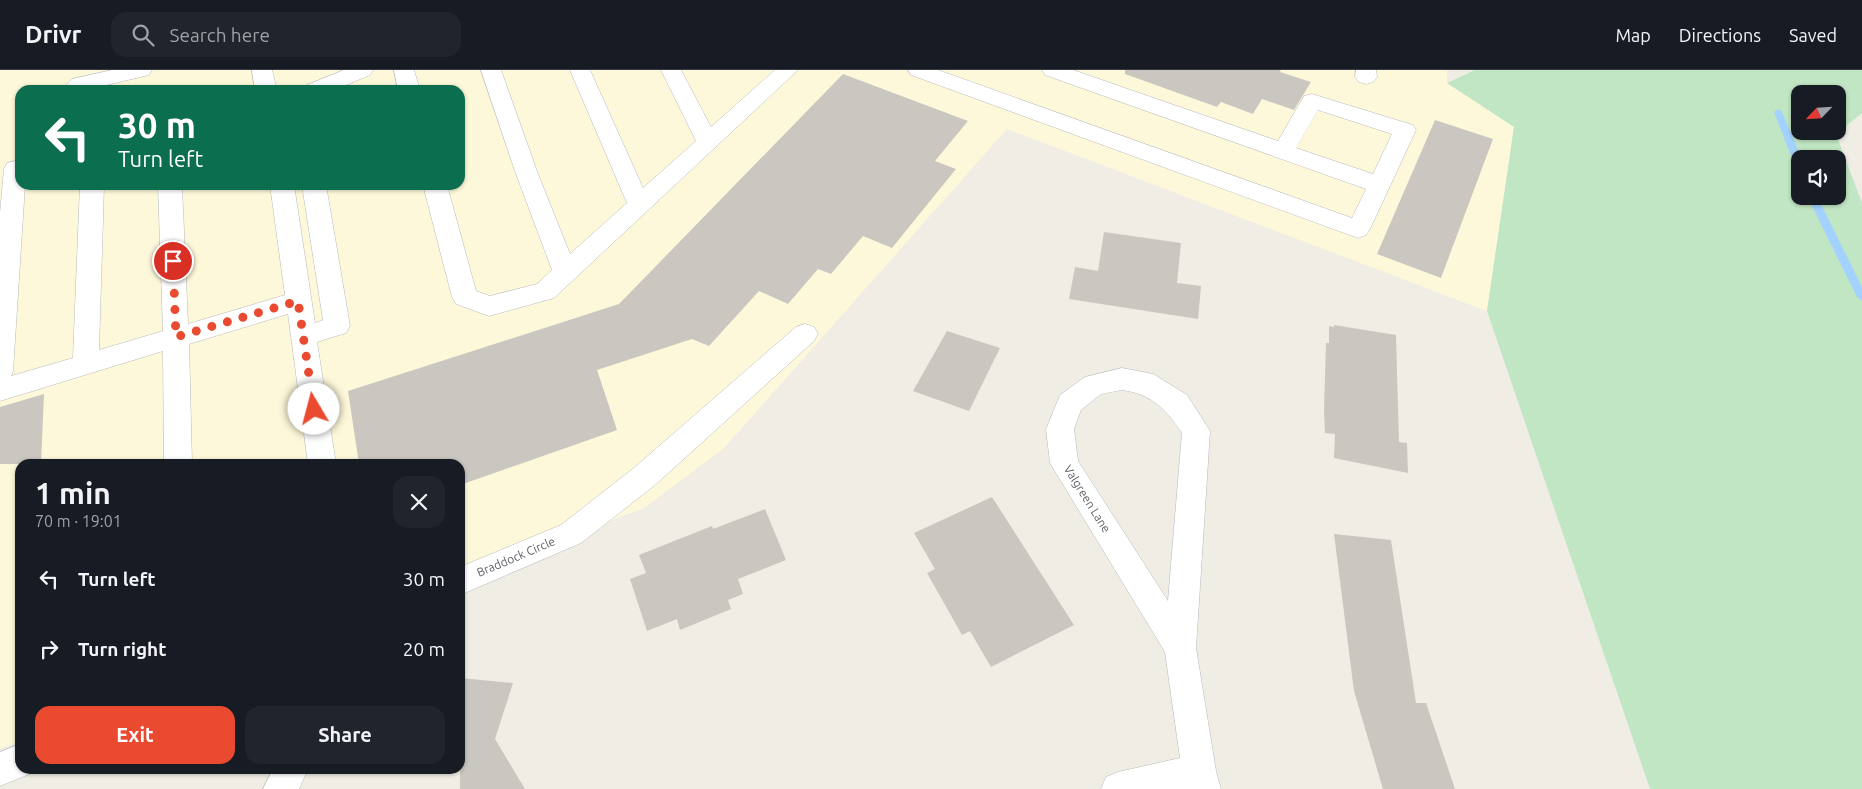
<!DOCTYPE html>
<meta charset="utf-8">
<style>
body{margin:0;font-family:Ubuntu,sans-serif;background:#20242c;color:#f1f3f6;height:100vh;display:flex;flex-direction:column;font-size:19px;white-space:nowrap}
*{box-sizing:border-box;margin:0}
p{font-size:16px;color:#9ea1a6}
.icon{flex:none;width:28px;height:28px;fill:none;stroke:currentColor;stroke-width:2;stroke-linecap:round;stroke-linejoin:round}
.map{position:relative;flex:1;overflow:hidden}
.sheet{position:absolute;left:15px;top:389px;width:450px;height:315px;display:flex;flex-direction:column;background:#171b24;border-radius:15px;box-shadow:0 1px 4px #0004}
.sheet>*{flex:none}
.hud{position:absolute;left:15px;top:15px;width:450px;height:105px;border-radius:15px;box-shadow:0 1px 4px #0004;background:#0b6e4f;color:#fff;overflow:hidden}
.needle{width:32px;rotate:245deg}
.buttons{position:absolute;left:1791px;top:15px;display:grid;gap:10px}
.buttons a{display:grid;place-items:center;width:55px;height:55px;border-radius:10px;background:#171b24;box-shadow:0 1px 4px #0004;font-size:25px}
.pin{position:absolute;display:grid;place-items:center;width:42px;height:42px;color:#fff;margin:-21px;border:2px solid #fff;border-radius:50%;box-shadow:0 1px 5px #0007}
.me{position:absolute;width:55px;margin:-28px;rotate:352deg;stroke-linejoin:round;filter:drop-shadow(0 0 4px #0008)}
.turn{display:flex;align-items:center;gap:18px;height:105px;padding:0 20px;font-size:22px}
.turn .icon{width:65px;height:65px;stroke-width:2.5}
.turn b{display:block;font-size:35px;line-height:42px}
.round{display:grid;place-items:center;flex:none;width:52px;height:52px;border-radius:15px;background:#20242c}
.head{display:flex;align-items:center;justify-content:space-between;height:85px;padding:0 20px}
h1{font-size:30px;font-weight:700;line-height:38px}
.action{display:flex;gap:10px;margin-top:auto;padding:10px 20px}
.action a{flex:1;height:58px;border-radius:15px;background:#ea4a2f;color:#fff;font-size:20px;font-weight:700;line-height:58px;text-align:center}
.action a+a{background:#20242c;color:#f1f3f6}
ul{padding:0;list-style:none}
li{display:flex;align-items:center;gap:15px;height:70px;padding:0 20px}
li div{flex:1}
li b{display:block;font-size:19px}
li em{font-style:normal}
header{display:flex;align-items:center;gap:30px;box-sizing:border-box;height:70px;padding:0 25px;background:#171b24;border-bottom:1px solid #363941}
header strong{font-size:24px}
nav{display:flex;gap:28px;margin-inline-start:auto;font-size:18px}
.search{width:350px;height:45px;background:#20242c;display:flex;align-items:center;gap:12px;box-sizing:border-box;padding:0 18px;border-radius:15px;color:#9ea1a6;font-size:19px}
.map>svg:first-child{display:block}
</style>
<header>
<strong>Drivr</strong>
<div class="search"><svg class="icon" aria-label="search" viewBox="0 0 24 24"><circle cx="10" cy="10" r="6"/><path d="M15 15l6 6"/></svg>Search here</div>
<nav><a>Map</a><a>Directions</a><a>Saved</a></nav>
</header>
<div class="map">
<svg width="1862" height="719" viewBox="0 0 1862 719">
<rect width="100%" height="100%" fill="#efede4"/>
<!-- commercial -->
<path fill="#fef8da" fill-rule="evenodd" d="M0,0h1447v13l67,44 -27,184 -480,-182 -283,319 -80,60 -184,69v-113h-440v277l-20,8zM20,20h440v95h-440z"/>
<!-- green -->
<path fill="#c1e6c3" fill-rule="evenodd" d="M1475,0h387v43l-26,21 26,69v586h-212l-163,-478 27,-184 -67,-44zM1800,24h38v37h-38zM1800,89h38v37h-38z"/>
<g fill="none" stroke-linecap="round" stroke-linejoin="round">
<!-- stream -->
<g fill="#a4d2ff" fill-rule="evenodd">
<polygon points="1778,39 1782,42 1802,89 1800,89 1800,99 1795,96 1774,42"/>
<polygon points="1807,126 1817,126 1862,217 1862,231 1857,227"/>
</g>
</g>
<!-- building -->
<g fill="#cac7c1">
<polygon points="1125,0 1281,0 1280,2 1311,12 1294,40 1262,29 1253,44 1221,32 1217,37 1125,4"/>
<polygon points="843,4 968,51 935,91 956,99 892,178 863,166 831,204 818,199 788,234 759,221 709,276 692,269 597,300 617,360 460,415 460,394 359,394 348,321 619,234"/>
<polygon points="1435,50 1493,69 1441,208 1377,184"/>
<polygon points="1104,162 1181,173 1177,213 1201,216 1198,249 1069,229 1075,197 1098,201"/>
<polygon points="1334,255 1396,265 1399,372 1407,373 1408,403 1334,388 1335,364 1325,363 1324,340 1326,273 1329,273 1329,256 1334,257"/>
<polygon points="947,261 1000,278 969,341 913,321"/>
<polygon points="44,324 41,394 0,394 0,337"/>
<polygon points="992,427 1074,555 991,597 970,561 962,565 927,503 935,499 914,463"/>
<polygon points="765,439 786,490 738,509 743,524 728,530 731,539 680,560 677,549 647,561 630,509 646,503 639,485 712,456 713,459"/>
<polygon points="1334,464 1391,470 1416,633 1426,633 1455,719 1383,719 1354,621"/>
<polygon points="460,608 513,613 495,669 525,719 460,719"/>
</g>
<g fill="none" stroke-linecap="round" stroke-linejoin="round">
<!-- minor casing -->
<g stroke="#b7b9be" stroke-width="1">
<g id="minor">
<polygon points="112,0 152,0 149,5 85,20 61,20 72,9"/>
<polygon points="252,0 272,0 277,20 255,20"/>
<polygon points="344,0 373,0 370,5 334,20 304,20 307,15"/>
<polygon points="394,0 414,0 420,20 398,20"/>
<polygon points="481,0 501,0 538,104 570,184 627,133 570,0 590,0 643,118 696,71 661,0 681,0 711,57 775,0 798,0 554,228 489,246 456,234 452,227 423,115 447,115 476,221 490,226 537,214 552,200 516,104"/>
<path d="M908,0h30l414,148 14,-29 -321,-114 -3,-5h31l205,71 26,-45 8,-2 101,31 3,5 -46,99 -4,6 -8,3 -447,-163zM1318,40l74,24 -19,40 -77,-26z"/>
<polygon points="1356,0 1376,0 1377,7 1373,12 1366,14 1359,12 1355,7"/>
<polygon points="15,91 20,93 20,115 25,115 13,301 11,306 73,288 80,115 104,115 99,280 163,261 158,115 182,115 188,254 285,225 270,115 294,115 315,253 323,250 302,115 326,115 350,256 346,263 317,272 336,394 308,394 288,244 189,274 192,394 164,394 163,281 0,331 0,143 4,99 7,93"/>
<polygon points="805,254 814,257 818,264 814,271 655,415 581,473 460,525 460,497 561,455 635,397 796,257"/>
<path d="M1122,298l31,6 34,21 23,36 -14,217 20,123 5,18h-120l5,-12 12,-5 62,-14 -15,-106 -115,-189 -4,-34 14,-34 25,-18zM1122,320c30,4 44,19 60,43l-14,168 -90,-140 -4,-32 7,-19 20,-16z"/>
<polygon points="20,674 20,699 34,699 32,703 0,716 0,682"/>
<polygon points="273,699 308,699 299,719 263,719"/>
</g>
</g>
<!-- minor -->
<use href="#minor" fill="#fff" fill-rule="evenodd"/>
</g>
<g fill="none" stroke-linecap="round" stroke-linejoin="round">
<!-- route -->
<polyline stroke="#ea4a2f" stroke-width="9" stroke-dasharray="0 16.2" points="173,191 176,267 298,231 314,339"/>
</g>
<g text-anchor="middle" stroke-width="4" stroke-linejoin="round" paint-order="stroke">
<!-- street labels -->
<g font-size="12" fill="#5c5f65" stroke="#fff">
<text transform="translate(1087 429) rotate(58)" y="4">Valgreen Lane</text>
<text transform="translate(516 487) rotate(-23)" y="4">Braddock Circle</text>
</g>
</g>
</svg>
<div class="buttons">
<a><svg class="needle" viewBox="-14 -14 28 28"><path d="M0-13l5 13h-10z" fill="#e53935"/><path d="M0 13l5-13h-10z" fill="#9ea1a6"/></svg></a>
<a><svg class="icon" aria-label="sound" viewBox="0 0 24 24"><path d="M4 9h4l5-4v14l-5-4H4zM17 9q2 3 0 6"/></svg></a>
</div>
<div class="pin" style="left:173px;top:191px;background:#d93025"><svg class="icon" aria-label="arrive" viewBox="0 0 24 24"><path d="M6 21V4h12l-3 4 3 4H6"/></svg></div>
<svg class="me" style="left:314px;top:339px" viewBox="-20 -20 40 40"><circle r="19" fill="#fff"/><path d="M0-13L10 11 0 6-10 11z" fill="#ea4a2f"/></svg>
<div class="hud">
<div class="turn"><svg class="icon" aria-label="left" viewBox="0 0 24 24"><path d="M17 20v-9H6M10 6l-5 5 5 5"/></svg><div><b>30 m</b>Turn left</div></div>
</div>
<section class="sheet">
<div class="head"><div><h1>1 min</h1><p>70 m · 19:01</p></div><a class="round"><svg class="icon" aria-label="close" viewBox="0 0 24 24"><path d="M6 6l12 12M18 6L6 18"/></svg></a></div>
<ul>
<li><svg class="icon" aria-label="left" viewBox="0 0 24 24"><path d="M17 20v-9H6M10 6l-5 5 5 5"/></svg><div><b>Turn left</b></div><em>30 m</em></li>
<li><svg class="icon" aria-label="right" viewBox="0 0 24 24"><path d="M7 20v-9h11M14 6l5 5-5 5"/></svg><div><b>Turn right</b></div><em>20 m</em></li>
</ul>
<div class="action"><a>Exit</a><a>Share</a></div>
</section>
</div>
